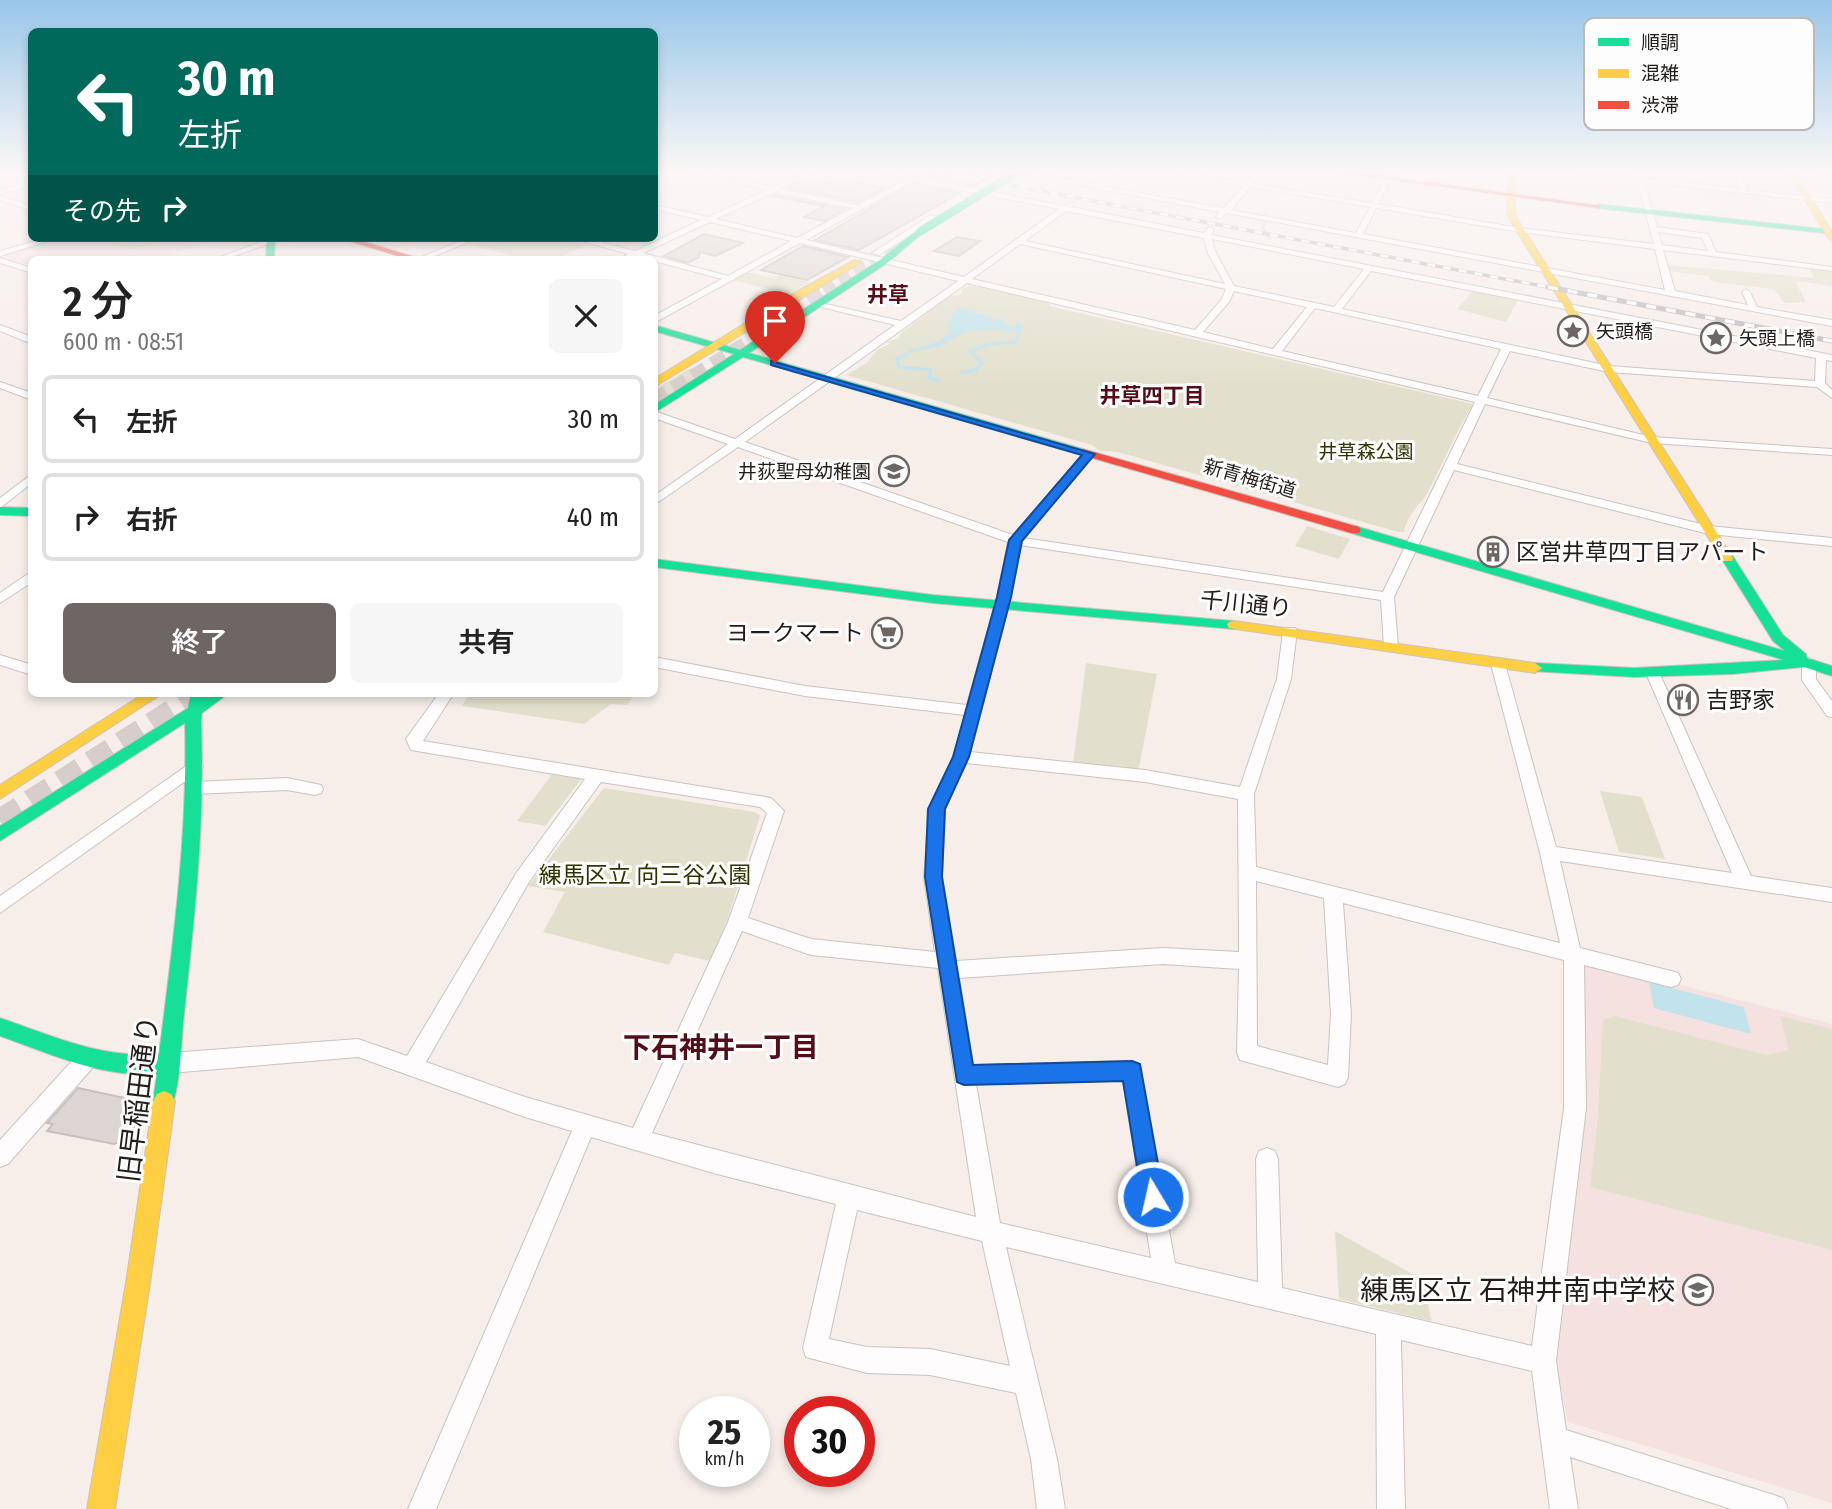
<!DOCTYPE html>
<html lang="ja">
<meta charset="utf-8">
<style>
body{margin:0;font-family:"Fira Sans Condensed","Noto Sans JP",sans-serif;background:#f6f6f6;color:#222;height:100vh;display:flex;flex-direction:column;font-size:26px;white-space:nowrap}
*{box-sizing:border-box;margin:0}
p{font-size:23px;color:#767676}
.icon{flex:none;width:38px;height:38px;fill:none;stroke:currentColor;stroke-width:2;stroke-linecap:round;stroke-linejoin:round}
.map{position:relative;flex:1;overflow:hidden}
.panel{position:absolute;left:28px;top:256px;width:630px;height:441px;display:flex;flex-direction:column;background:#fff;border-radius:10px;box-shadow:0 4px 10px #0003}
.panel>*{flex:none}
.guide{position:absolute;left:28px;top:28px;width:630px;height:214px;border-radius:10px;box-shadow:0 4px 10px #0003;background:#00695c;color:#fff;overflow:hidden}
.speed{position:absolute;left:679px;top:1396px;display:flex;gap:14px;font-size:35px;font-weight:700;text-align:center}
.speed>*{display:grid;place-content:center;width:91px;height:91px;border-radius:50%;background:#fff;box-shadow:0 4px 10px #0003;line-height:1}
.speed small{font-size:18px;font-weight:400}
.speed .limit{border:10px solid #d22;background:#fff;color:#111}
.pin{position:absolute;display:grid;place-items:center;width:60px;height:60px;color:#fff;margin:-72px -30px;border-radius:50% 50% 50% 0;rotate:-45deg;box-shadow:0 0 7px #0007}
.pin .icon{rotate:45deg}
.me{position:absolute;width:77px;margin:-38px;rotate:351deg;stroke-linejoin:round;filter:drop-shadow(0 0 5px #0008)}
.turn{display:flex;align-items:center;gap:24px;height:147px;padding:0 35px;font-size:32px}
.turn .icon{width:91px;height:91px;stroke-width:2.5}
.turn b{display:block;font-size:49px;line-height:60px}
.then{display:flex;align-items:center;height:66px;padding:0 35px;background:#0003;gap:14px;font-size:26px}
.round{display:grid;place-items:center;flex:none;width:74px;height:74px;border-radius:10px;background:#f6f6f6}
.summary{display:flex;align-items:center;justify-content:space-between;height:119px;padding:0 35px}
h1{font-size:42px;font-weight:600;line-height:52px}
.action{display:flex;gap:14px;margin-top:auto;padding:14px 35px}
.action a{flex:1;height:80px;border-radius:10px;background:#6d6662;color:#fff;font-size:28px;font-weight:600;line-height:80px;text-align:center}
.action a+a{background:#f6f6f6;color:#222}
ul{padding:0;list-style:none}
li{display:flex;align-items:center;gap:21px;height:88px;margin:0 14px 10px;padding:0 21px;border:4px solid #e0e0e0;border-radius:10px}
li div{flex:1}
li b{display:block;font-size:26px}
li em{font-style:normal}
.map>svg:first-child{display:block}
</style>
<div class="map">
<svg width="1832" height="1509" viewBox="0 0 1832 1509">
<rect width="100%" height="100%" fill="#f7eeea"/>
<!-- education -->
<g fill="#f4e1e0">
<polygon points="1698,187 1756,193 1764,206 1703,200"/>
<polygon points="61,238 219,238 156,259 32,259 31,266 2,256"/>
<polygon points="1584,960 1832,1024 1832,1503 1568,1422 1555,1364"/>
</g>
<!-- green -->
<g fill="#e2e0cd">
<polygon points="98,238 171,238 132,250"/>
<polygon points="481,238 567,238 589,244 554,259 525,259 467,244"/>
<polygon points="1667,265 1814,278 1809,268 1832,271 1832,286 1795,281 1806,302 1784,303 1774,289 1713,282 1708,276 1668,271"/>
<polygon points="747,272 772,278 779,275 810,282 789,294 732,280"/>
<path d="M971,286l30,4 49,14 -1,2 424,98c-17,28 -29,57 -44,86 -9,17 -21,22 -25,42h-6l-280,-80 -18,-1 -8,-6 -246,-70 21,-12 10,-13 13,-6 -4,-2 13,-4 2,-5 49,-37 10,-1 3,-7z"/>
<polygon points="1474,290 1519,298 1506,322 1457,309"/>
<polygon points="699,367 706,370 655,406 655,389 689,369"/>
<polygon points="1307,526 1350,539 1339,559 1295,546"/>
<polygon points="1086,663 1157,674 1139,767 1135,770 1073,764"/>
<polygon points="470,693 636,693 627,705 611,704 584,724 462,706"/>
<polygon points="553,773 583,777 545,826 517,821"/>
<polygon points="604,788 755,812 760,816 728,918 710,961 675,953 669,965 543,932 565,892 528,886"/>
<polygon points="1600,791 1642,797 1665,859 1619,852"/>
<polygon points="1615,1016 1766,1055 1789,1050 1780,1016 1832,1029 1832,1250 1590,1187 1598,1117 1603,1020"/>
<polygon points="1335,1231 1425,1281 1431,1321 1339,1299"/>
</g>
<!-- water -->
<g fill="#c2e3ec">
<path d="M960,308l45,13 -1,4 11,2 3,-4 8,6c-10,6 -36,-1 -50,1 -24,4 -34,22 -62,20l27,-10 9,-9 -3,-8 6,-4 -3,-4z"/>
<polygon points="1649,982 1744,1007 1751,1034 1654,1008"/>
</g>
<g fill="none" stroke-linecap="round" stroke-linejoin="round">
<!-- stream-far1 -->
<polyline stroke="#c2e3ec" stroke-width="2.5" points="1267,220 1262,227 1270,239"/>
<!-- stream -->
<g stroke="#c2e3ec" stroke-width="3.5">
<polyline points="914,350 897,359 899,367 931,370 929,378 938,381"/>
<polyline points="962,372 976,370 982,362 970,352 988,344 1015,342 1020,333"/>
</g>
</g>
<!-- building -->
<g fill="#ddd5d2" stroke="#c8c0bd" stroke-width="2">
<polygon points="913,172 998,172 974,186"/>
<polygon points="838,179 885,188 859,202 789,188 805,180 829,184"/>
<polygon points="913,184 960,193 859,250 815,240"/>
<polygon points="775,195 845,209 824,221 804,217 824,206 772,196"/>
<polygon points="704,234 743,243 715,256 700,252 699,257 688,263 664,256"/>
<polygon points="957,237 980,241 959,256 934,251"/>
<polygon points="803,246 848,257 807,280 761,270"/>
<polygon points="78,1088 139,1101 140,1118 135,1136 114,1144 47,1131 53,1124 47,1123"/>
</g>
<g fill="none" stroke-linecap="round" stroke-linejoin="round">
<!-- primary-tunnel-far2 -->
<polyline stroke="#d7cecb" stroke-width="12" stroke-dasharray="12 6" stroke-linecap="butt" points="823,289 931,223"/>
<!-- primary-tunnel-far1 -->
<g stroke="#d7cecb" stroke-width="15" stroke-dasharray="15 8" stroke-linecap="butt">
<polyline points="768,323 826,287"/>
<polyline points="654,401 786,319"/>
</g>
<!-- primary-tunnel -->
<polyline stroke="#d7cecb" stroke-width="24" stroke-dasharray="24 12" stroke-linecap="butt" points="0,821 201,693"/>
<!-- street casing -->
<g stroke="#cac3bf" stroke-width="2">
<g id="street">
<path d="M686,172h13l74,15 33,-15h9l-34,17 78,16 47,-26 -30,-7h14l174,34 7,-4 4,2 -4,3 133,26 5,-6 4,2 -1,6 620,120v6l-6,-1 -1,23 7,7v8l-15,-11 -208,-15 -99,-21 -23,47 165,39 180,12v6l-180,-12 -167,-39 -28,60 252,62 123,12v8l-123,-12 -255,-64 -60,127 4,49 -7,5 -7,-5 -3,-46 -361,-55 -9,52 -41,155 175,18 95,17 37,-108 6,-48 2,-3h10l2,3 -6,48 -37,115 2,73 304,76 -20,-90 -49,-189 7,-5 7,5 51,183 176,26 -86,-200 7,-5 5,2 93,206 81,12v14l-272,-41 20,87 91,23 7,2 3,6 -3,6 -7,2 -87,-22 2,143 -30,253 10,69 208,65 10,4 4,10h-57l-161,-52 8,52h-28l-18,-138 -131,-31 4,169h-28l-1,-175 -370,-87 51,212 8,50h-28l-6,-50 -15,-66 -86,-18 -63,-2 -61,-16 -3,-9 33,-144 -119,-30 -126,-37 -155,372h-28l164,-378 -47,-14 -167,-60 -188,16 -7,-3 -3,-7 3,-7 7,-3 188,-14 49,17 110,-184 68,-93 -174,-29 -5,-11 33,-46h15l-31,48 348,57 13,13 -36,107 63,21 124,13 -11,-75 5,-68 24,-52 12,-42 -160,-19 -151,-29v-10l151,29 162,19 30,-108 11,-55 -270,-95 -84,58v-9l74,-52 -74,-26v-7l81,28 160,-114 -78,-19v-4l84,19 57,-40 -158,-38 -146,80v-7l68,-37 -68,-18v-2l-18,-3 -16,3 8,-5 -56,-16h13l50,13 66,-31 -47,-11v-4l54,12 59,-27zM913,181l146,28 -95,68 -158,-37zM775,192l78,16 -56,30 -81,-19zM1066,211l138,27 3,13 18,33 -200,-43zM710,222l81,19 -63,35 -85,-23zM1212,239l152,30 -30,38 -100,-21 -19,-35zM1020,244l206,45 -4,10 -27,31 -223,-51zM1371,271l445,87 -1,23 -206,-15 -267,-57zM967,283l508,119 -92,190 -359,-54 69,-82v-4h-8l-72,83 -268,-93zM1234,291l73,16 -34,42 -70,-17 26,-30zM1315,308l186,41 -23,47 -196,-45zM966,763l179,19 93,17 1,153 -76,-4 -207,13 -14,-84 3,-68zM601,782l159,25 7,6 -39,109 -95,206 -108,-31 -99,-35 103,-180zM1256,881l68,17 7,116 -3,51 -71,-19zM1343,903l221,57v148l-32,238 -250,-58 -4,-129 -3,-8 -8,-3 -8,3 -3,8 2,123 -83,-19 -36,-199 -7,-3 -159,4 -14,-87 204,-14 76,5 -2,84 3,7 98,27 7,-3 3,-7 3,-63zM742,931l69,24 127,13 38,249 -324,-84zM1123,1081l28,177 -151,-35 -24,-139zM857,1210l125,31 28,125 -80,-17 -63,-2 -38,-8z"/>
<path d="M1012,172h14l68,12 16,-12h7l-16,14 123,22 19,-22 -76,-14h16l64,11 9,-11h7l-10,12 119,19 17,-31h6l-17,32 142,24 134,16 -17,-63 -68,-9 67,5 -1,-5h6l2,6 98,11 -7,-17h6l8,18 84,9v4l-188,-21 13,45 51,7 8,18 116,15v4l-169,-21 12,41 73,14 -6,-13 4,-3 4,3 7,15 75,13v6l-605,-113 -7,6 -4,-2 4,-5zM1250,187l120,20 -14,26 -125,-23zM1376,208l144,24 135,17 10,41 -302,-56zM1658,232l44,6 6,13 -46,-6z"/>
<polygon points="1814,172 1832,172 1832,176"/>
<polygon points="32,181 32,185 0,194 0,190"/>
<polygon points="0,196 32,206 32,211 0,200"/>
<polygon points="931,215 938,217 879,255 872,253"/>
<polygon points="46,238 58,238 0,256 0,251"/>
<polygon points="467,238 478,238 428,259 417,259"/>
<polygon points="268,239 275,241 227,259 215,259"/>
<polygon points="0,258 32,268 32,273 0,263"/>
<polygon points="0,325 32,337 32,344 0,331"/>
<polygon points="0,382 32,393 32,400 0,388"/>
<polygon points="32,474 32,483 0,508 0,498"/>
<polygon points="32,571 32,582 0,603 0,593"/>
<polygon points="0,655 32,665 32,675 0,665"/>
<polygon points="1809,658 1816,663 1816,679 1832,701 1832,717 1827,716 1802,680 1802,663"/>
<polygon points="195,760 203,766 201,770 0,913 0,896"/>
<polygon points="287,778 321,785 323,789 321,793 315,795 287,790 194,794 188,792 186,788 188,784 194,782"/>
<polygon points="88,1049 95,1051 98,1058 95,1065 8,1164 0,1167 0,1140 81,1051"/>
</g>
</g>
<!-- fast casing -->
<g stroke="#cac3bf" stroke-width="2">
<g id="fast">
<polygon points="1023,172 1031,172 1025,176 1022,174"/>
<polygon points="1598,204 1832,230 1832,234 1595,208"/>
<polygon points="918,229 925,231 886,264 749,353 1083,449 1083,453 1075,453 743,357 654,413 654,405 734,354 654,331 654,325 740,350 880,260"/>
<polygon points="267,238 275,238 274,259 266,259"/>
<polygon points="0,507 32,508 32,516 0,515"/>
<polygon points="1355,526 1785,651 1773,641 1721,558 1722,555 1732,555 1783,635 1806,654 1807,658 1832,666 1832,676 1804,667 1733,674 1634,677 1530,671 1528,668 1535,663 1634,668 1784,660 1351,533 1351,527"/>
<polygon points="654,559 933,595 1234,621 1241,625 1234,629 933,603 654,567"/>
<path d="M191,693h14v4l6,-4h18l-27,20 -1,8c4,101 -6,192 -17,293 -3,26 -3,71 -13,94l-7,3 -7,-3 -4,-7 4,-27c-55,4 -106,-20 -157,-38v-18c53,18 102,41 159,36 14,-110 29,-219 26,-331l-185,118v-15l188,-118z"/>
</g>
</g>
<!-- slow casing -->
<g stroke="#cac3bf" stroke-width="2">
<g id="slow">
<polygon points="1509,172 1515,172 1515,214 1519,222 1733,558 1732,561 1722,561 1721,558 1511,222 1507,214"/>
<polygon points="1789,172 1795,172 1832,232 1832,240 1828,238"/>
<polygon points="855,260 862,262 654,387 654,379 796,292"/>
<polygon points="1234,621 1535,663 1542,668 1535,673 1229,628 1227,625 1229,622"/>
<polygon points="145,693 163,693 0,799 0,785"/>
<polygon points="164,1091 171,1094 175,1101 150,1283 115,1509 87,1509 126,1283 153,1101 157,1094"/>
</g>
</g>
<!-- jam casing -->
<g stroke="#cac3bf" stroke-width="2">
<g id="jam">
<polygon points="1334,172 1353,172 1602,206 1598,208"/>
<polygon points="339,238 352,238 421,259 408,259"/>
<polygon points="1075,449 1083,449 1359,527 1361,530 1359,533 1351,533 1075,453"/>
</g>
</g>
<!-- street -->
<use href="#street" fill="#fefcfc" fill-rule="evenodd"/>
<!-- fast -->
<use href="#fast" fill="#16e098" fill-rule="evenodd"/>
<!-- slow -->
<use href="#slow" fill="#ffcf43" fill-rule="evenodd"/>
<!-- jam -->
<use href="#jam" fill="#f24e42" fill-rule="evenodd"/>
<!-- rail-far1 casing -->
<g stroke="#bdbbba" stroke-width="3.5">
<polyline id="rail-far1" points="940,172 1558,289"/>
</g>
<!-- rail casing -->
<g stroke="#bdbbba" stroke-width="5">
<polyline id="rail" points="1548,287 1832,341"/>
</g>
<!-- rail-far1 -->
<use href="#rail-far1" stroke="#fdfdfd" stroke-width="2.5" stroke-dasharray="8" stroke-linecap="butt"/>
<!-- rail -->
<use href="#rail" stroke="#fdfdfd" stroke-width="3.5" stroke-dasharray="10" stroke-linecap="butt"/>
<!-- fast-bridge casing -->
<g stroke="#cac3bf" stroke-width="9" stroke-linecap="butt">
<polyline id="fast-bridge" points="921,231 1017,172"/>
</g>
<!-- fast-bridge -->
<use href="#fast-bridge" stroke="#16e098" stroke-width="8"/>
</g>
<!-- sky -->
<linearGradient id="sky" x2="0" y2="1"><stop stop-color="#99c7ea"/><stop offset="0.45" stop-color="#fbf7f6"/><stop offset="1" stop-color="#fbf7f6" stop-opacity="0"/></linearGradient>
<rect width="1832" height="383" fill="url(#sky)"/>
<!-- route -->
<polygon fill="#1a73e8" stroke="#114b97" stroke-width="2" points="771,361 1095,454 1022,541 1011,597 969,757 945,809 942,877 973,1065 1132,1061 1140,1064 1164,1197 1161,1205 1153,1208 1145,1205 1142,1197 1123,1081 964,1085 957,1082 925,877 928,809 953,757 997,597 1009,540 1082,455 771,365"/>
<!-- icons -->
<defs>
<g id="sight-ring" transform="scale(1.575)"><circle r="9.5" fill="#fdfdfd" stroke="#6d6662" stroke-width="1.5"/><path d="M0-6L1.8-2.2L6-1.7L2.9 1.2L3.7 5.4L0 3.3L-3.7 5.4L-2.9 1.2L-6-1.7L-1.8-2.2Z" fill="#6d6662"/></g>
<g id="school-ring" transform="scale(1.575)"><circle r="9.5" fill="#fdfdfd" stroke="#6d6662" stroke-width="1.5"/><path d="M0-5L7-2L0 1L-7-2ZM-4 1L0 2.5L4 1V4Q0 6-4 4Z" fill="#6d6662"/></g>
<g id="building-ring" transform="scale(1.575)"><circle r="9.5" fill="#fdfdfd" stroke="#6d6662" stroke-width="1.5"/><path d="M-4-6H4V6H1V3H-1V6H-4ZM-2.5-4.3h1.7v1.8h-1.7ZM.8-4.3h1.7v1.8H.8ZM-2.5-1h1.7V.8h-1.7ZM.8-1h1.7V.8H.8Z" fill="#6d6662"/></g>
<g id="supermarket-ring" transform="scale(1.575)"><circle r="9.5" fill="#fdfdfd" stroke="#6d6662" stroke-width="1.5"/><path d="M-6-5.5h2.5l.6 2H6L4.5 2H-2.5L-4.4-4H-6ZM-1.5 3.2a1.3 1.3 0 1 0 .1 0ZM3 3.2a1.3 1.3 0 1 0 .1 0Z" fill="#6d6662"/></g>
<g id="restaurant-ring" transform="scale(1.575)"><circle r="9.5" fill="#fdfdfd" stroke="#6d6662" stroke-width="1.5"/><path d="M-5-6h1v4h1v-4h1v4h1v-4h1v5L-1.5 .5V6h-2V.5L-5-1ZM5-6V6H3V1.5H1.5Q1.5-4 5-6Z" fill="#6d6662"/></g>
</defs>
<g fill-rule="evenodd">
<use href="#sight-ring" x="1573" y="331"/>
<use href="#sight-ring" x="1716" y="338"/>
<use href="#school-ring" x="894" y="471"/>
<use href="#building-ring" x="1493" y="552"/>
<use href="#supermarket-ring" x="887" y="633"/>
<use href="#restaurant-ring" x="1683" y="700"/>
<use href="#school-ring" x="1698" y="1290"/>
</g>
<g text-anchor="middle" stroke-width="6" stroke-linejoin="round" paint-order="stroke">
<!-- far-poi labels -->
<g font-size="19" fill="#231c19" stroke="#fdfdfd" text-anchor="start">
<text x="1596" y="338">矢頭橋</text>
<text x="1739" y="345">矢頭上橋</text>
<text x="871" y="478" text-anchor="end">井荻聖母幼稚園</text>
</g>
<!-- far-park labels -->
<g font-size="19" fill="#313401" stroke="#fdfdfd">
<text x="1366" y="458">井草森公園</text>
</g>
<!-- far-street labels -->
<g font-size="19" fill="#231c19" stroke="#fdfdfd">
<text transform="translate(1250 478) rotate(16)" y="7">新青梅街道</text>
</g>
<!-- far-quarter labels -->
<g font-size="21" font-weight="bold" fill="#530e19" stroke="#fdfdfd">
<text x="888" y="302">井草</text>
</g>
<!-- far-neighbourhood labels -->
<g font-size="21" font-weight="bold" fill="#530e19" stroke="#fdfdfd">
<text x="1152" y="403">井草四丁目</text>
</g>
<!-- poi labels -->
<g font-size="23" fill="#231c19" stroke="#fdfdfd" text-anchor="start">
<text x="1516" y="560">区営井草四丁目アパート</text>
<text x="864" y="641" text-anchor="end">ヨークマート</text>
<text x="1706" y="708">吉野家</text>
</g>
<!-- street labels -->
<g font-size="23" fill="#231c19" stroke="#fdfdfd">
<text transform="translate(1246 604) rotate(6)" y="8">千川通り</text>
</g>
<!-- park labels -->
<g font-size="23" fill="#313401" stroke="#fdfdfd">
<text x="645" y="883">練馬区立 向三谷公園</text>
</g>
<!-- near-neighbourhood labels -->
<g font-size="28" font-weight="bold" fill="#530e19" stroke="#fdfdfd">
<text x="721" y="1057">下石神井一丁目</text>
</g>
<!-- near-street labels -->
<g font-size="28" fill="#231c19" stroke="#fdfdfd">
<text transform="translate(138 1099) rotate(-83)" y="10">旧早稲田通り</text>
</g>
<!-- near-poi labels -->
<g font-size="28" fill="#231c19" stroke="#fdfdfd" text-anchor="end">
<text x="1675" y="1300">練馬区立 石神井南中学校</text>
</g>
</g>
<!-- legend -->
<rect x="1584" y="18" width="230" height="112" rx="10" fill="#fdfdfd" stroke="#bcbab9" stroke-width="2"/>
<rect x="1598" y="38" width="31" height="8" fill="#16e098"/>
<rect x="1598" y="69" width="31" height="9" fill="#ffcf43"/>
<rect x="1598" y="101" width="31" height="8" fill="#f24e42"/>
<g font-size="19" fill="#231c19">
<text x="1641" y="49">順調</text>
<text x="1641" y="80">混雑</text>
<text x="1641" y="112">渋滞</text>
</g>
</svg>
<div class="speed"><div>25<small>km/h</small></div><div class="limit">30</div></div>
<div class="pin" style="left:775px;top:363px;background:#d93025"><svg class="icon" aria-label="arrive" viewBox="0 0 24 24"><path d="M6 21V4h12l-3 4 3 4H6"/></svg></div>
<svg class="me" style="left:1153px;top:1197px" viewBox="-20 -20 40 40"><circle r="17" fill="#1a73e8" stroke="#fff" stroke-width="3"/><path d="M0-11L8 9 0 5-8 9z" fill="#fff"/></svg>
<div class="guide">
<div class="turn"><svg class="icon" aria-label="left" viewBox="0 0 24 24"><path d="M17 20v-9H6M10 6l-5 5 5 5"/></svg><div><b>30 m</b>左折</div></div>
<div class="then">その先<svg class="icon" aria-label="right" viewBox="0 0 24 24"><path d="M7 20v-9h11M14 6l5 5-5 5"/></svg></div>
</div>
<section class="panel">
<div class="summary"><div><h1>2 分</h1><p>600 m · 08:51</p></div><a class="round"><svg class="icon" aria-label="close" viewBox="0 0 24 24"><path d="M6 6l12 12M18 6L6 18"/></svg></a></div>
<ul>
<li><svg class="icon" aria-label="left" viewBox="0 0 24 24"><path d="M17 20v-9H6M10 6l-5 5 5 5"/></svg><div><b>左折</b></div><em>30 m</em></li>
<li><svg class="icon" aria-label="right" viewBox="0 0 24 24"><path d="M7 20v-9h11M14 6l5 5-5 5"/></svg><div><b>右折</b></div><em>40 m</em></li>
</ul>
<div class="action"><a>終了</a><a>共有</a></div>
</section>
</div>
